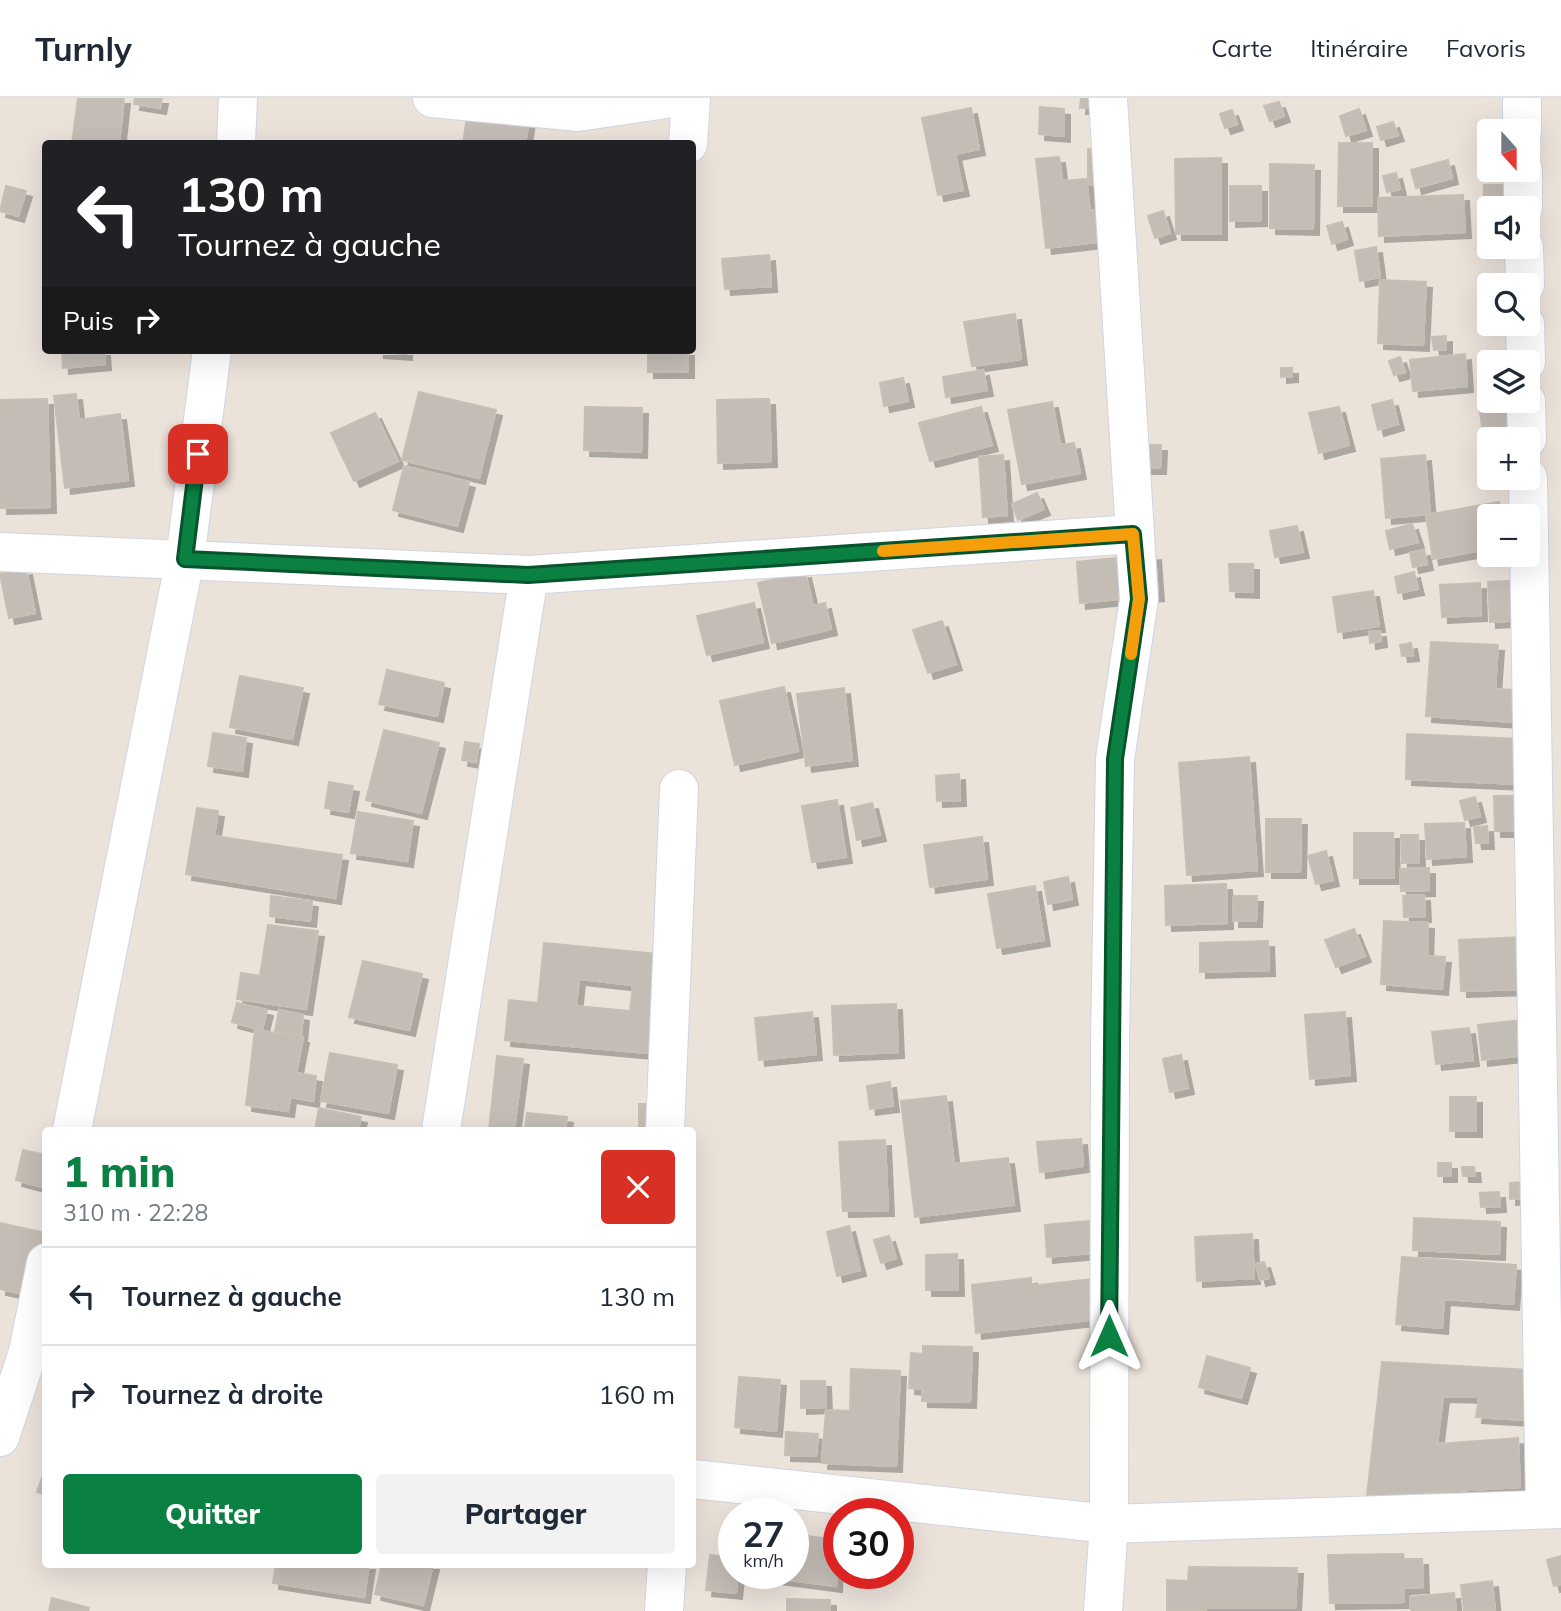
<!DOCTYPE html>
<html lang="fr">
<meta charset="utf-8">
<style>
body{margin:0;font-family:Mulish,sans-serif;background:#f2f2f3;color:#1f2937;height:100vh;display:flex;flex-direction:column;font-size:26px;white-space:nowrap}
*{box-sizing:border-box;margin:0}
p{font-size:23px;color:#747a83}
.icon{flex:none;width:38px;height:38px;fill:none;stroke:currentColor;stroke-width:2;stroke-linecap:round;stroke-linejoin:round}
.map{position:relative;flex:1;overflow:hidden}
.details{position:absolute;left:42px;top:1029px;width:654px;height:441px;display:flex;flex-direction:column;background:#fff;border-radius:7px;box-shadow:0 7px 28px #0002}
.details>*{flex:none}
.banner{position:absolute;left:42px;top:42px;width:654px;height:214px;border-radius:7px;box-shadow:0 7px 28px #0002;background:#202124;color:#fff;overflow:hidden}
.needle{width:46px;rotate:159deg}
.buttons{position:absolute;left:1477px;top:21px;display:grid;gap:14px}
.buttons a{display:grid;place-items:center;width:63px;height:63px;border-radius:7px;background:#fff;box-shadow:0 7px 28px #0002;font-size:35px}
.speed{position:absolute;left:718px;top:1400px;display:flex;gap:14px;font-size:35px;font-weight:700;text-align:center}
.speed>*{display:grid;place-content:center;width:91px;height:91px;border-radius:50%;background:#fff;box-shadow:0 7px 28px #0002;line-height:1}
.speed small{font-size:18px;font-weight:400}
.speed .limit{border:10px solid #d22;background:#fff;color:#111}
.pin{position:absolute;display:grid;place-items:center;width:60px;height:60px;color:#fff;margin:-30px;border-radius:14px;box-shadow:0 4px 10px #0006}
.me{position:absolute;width:77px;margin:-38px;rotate:0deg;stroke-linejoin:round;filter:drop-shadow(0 0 5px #0008)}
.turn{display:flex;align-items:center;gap:24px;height:147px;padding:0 21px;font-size:32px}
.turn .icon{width:91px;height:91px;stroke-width:2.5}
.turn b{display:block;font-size:49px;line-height:60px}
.then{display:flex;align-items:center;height:66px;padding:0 21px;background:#0003;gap:14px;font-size:26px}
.round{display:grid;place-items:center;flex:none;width:74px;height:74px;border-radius:7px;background:#f2f2f3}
.head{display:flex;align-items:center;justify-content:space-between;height:119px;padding:0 21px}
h1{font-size:42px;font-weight:800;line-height:52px;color:#0b8043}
.primary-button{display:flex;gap:14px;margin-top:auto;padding:14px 21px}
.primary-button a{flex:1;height:80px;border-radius:7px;background:#0b8043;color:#fff;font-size:28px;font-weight:800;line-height:80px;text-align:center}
.primary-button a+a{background:#f2f2f3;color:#1f2937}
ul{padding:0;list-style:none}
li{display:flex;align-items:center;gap:21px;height:98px;padding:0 21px;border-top:2px solid #e0e1e3}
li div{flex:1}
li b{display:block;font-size:26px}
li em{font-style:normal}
header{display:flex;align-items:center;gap:42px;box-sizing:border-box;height:98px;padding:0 35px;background:#fff;border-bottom:2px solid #e0e1e3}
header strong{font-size:33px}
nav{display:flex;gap:38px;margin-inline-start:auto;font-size:24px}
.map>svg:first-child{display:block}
</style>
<header>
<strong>Turnly</strong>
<nav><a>Carte</a><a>Itinéraire</a><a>Favoris</a></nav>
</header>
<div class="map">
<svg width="1561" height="1513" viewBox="0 0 1561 1513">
<defs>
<filter id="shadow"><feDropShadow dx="6" dy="6" stdDeviation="0" flood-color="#0004"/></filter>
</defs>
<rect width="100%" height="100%" fill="#ebe2da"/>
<!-- building -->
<g fill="#c4bdb6" stroke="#c7beb4" stroke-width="2" fill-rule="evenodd" filter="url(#shadow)">
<polygon points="78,0 124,0 119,46 72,46"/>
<polygon points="135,0 162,0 160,10 134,6"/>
<polygon points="1081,0 1114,0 1114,10 1080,10"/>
<polygon points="1279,4 1284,18 1270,23 1264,8"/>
<polygon points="1040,9 1064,11 1064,38 1039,36"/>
<polygon points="971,10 979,51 955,56 963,92 938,97 922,20"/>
<polygon points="1359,11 1366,32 1346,38 1340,18"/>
<polygon points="468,12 529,21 525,46 463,46"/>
<polygon points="1232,12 1237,26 1225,30 1220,16"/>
<polygon points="1393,24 1398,37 1381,42 1377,29"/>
<polygon points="1339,45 1372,45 1372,108 1338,108"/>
<polygon points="1120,50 1120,86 1088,87 1088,51"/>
<polygon points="1059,59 1062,83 1086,81 1090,113 1111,110 1114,142 1046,150 1036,61"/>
<polygon points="1221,60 1221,136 1176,136 1175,61"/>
<polygon points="1448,62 1452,80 1416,90 1411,72"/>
<polygon points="1270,66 1314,67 1313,131 1270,130"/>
<polygon points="1396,75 1400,91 1387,94 1383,78"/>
<polygon points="1484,87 1523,87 1522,110 1489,110 1489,118 1483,118"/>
<polygon points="6,88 26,93 18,118 0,113"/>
<polygon points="1230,88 1261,88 1261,122 1230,123"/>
<polygon points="1463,97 1465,134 1379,138 1378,100"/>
<polygon points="1163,113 1170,135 1155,140 1148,118"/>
<polygon points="1342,124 1347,141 1332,146 1327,128"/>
<polygon points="1376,149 1380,179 1360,183 1355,153"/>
<polygon points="769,157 771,188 725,191 722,161"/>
<polygon points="1380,182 1426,184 1423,247 1378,245"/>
<polygon points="1015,216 1021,261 972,268 964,224"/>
<polygon points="1446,238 1446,251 1434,252 1432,239"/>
<polygon points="62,252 104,252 105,266 63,270"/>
<polygon points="378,252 406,252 406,256 378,254"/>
<rect x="648" y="252" width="40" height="22"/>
<polygon points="1465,256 1467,288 1413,293 1410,262"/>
<polygon points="1400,259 1405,274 1394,277 1389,263"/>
<polygon points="1281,270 1292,270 1292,278 1281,279"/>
<polygon points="983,272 987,292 946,299 943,279"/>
<polygon points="903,280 908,303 884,308 880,285"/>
<polygon points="419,294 496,312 479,380 402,362"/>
<polygon points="76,296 79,322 120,316 128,382 65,390 54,298"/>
<polygon points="47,301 50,409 1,410 0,302"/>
<polygon points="769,301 771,363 718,365 717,302"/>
<polygon points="1392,302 1398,326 1378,332 1372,307"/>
<polygon points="1509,303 1513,341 1489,341 1489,355 1485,355 1479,305"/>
<polygon points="1052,304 1060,347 1074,345 1080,375 1022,386 1008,312"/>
<polygon points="585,309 642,310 641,354 584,352"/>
<polygon points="981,309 992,347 930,363 919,325"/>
<polygon points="1339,309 1349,347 1319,355 1309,315"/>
<polygon points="375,315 398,363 354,383 331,335"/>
<polygon points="1129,347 1161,347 1160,370 1129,370"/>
<polygon points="1003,357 1007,417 983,419 979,359"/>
<polygon points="1425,357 1430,416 1386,420 1381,361"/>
<polygon points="404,368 469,384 457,428 393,412"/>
<polygon points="1037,395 1044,411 1018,422 1012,406"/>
<polygon points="1499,404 1502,418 1489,418 1489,451 1433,461 1426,417"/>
<polygon points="1412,426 1418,444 1390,451 1386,433"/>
<polygon points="1297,428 1303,454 1275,459 1270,433"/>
<polygon points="1424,452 1427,466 1413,469 1410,455"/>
<polygon points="1155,456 1158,497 1080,505 1077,464"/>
<polygon points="1229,466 1253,466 1253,494 1230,493"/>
<polygon points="26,471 35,515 9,520 0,476"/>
<polygon points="805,474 813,508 825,505 831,531 772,545 758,485"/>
<polygon points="1414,474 1418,491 1398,495 1395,479"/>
<polygon points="1525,482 1527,522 1490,524 1488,484"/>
<polygon points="1480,485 1481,517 1442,519 1440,487"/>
<polygon points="1373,493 1379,528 1338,534 1333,499"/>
<polygon points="754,505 763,544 707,557 697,518"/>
<polygon points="942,523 956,566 928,575 913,532"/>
<polygon points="1380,533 1381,543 1370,545 1369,534"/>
<polygon points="1431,544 1498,547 1495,591 1516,592 1513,624 1426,618"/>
<polygon points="1411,545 1413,557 1402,558 1400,547"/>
<polygon points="387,572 444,585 437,618 379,606"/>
<polygon points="240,578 303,590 292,641 230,629"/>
<polygon points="784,589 798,653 735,667 720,603"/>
<polygon points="844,590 852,662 806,668 797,596"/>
<polygon points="384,632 439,645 421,715 366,702"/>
<polygon points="213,635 246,640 242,673 208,668"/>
<polygon points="1407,636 1521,641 1518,686 1406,681"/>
<polygon points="465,644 479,646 476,664 462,662"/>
<polygon points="1249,659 1257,772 1187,777 1179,665"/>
<polygon points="959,676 960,702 937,703 936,678"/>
<polygon points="329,684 353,688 348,714 325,710"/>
<polygon points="1494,698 1532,698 1531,733 1495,733"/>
<polygon points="1475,699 1480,718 1465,722 1460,703"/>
<polygon points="837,702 846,759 812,764 802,708"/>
<polygon points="872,705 880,737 857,742 851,710"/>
<polygon points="197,710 218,713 214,738 342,757 335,800 186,776"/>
<polygon points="358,714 413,723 407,763 351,755"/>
<polygon points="1266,721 1301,721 1300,774 1266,774"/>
<polygon points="1464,725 1466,758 1427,761 1425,726"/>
<polygon points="1487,728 1488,745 1476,745 1474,729"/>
<polygon points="1354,735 1393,735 1394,780 1354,780"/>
<polygon points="1401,737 1418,737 1419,764 1402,765"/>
<polygon points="982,739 987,781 930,789 924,747"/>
<polygon points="1326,753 1333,782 1316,786 1308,758"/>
<polygon points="1429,770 1429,792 1401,793 1400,771"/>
<polygon points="1068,779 1072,801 1048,806 1044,784"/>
<polygon points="1226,786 1227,825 1166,827 1165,788"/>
<polygon points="1035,788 1044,842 997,850 988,796"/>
<polygon points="1424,797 1425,818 1404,819 1403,798"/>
<polygon points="271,798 312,803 310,823 270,818"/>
<polygon points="1234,798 1257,798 1256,823 1233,823"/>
<polygon points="1384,823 1428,825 1427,858 1445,859 1442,891 1381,886"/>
<polygon points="268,827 318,833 306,911 237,901 241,875 260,878"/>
<polygon points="1354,831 1365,858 1336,869 1325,842"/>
<polygon points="1522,839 1524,891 1461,893 1459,842"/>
<polygon points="1268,843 1269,872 1200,874 1200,845"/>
<path d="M544,845l134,13 -10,99 -163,-15 4,-40 29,3zM579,881l54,6 -3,26 -54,-5z"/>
<polygon points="363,863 422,876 409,932 349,919"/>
<polygon points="237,905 267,912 262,932 232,924"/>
<polygon points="896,906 898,954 834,957 832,908"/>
<polygon points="279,912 303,917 301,937 275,933"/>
<polygon points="812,914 816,956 759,962 755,920"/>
<polygon points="1345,914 1350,977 1310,981 1305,917"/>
<polygon points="1521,922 1525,957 1482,962 1478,927"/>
<polygon points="1469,930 1473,962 1436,966 1432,934"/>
<polygon points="255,932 303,939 296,975 316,978 313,1003 290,999 288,1013 246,1007"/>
<polygon points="330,955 397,967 388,1015 321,1003"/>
<polygon points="1181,957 1188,990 1170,994 1163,961"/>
<polygon points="497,958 523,961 514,1032 489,1032"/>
<polygon points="890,984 893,1008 870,1011 867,988"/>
<polygon points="946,998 954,1066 1008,1060 1014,1107 915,1119 901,1003"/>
<rect x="1450" y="999" width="26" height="34"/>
<rect x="639" y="1006" width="28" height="26"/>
<polygon points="319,1010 361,1019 358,1032 315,1032"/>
<polygon points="527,1015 567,1019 565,1032 525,1032"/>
<polygon points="1081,1041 1083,1068 1040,1074 1037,1044"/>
<polygon points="885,1042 888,1112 843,1113 839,1044"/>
<polygon points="23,1052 46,1057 46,1090 16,1082"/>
<rect x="1438" y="1065" width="13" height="13"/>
<polygon points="1462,1069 1474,1069 1475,1078 1463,1078"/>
<polygon points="1527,1084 1527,1100 1510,1101 1510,1085"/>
<polygon points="1499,1094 1500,1108 1481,1109 1480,1095"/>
<polygon points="1414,1120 1500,1124 1499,1156 1413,1152"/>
<polygon points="1111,1121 1116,1153 1047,1159 1045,1127"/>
<polygon points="0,1125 46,1135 46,1171 39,1199 0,1191"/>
<polygon points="849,1128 860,1172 837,1178 827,1134"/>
<polygon points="1252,1136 1254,1180 1197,1183 1195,1139"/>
<polygon points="889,1138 896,1160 881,1165 874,1142"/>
<polygon points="957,1156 958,1192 926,1192 926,1157"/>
<polygon points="1402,1159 1516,1167 1513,1206 1444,1201 1442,1230 1396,1226"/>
<polygon points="1264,1164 1269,1180 1260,1182 1256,1166"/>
<polygon points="1031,1180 1031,1188 1091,1181 1096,1221 976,1235 972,1187"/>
<polygon points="923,1248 972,1249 970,1304 922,1303 922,1291 909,1290 911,1255 923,1256"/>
<polygon points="1207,1258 1250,1270 1241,1300 1199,1289"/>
<polygon points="1382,1264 1532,1272 1525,1322 1476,1319 1479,1299 1443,1298 1437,1346 1518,1340 1520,1389 1367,1398"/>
<polygon points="851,1271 900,1273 896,1368 822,1365 826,1312 850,1313"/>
<polygon points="739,1279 780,1282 776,1333 735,1329"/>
<polygon points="801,1283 825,1283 826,1309 801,1310"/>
<polygon points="786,1334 818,1336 816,1358 785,1357"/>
<polygon points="46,1369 46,1397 37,1394"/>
<polygon points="793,1436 838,1442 836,1488 744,1476 793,1475"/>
<polygon points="1403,1456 1404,1461 1422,1461 1423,1489 1404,1490 1404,1504 1330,1505 1328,1457"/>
<polygon points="710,1457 733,1460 733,1475 738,1475 736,1495 706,1492"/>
<polygon points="1561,1458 1561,1486 1554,1488 1547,1462"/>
<polygon points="276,1466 369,1466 364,1499 273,1485"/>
<polygon points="382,1466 433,1466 423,1507 375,1496"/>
<polygon points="1189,1469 1297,1470 1295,1510 1206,1509 1206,1513 1167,1513 1167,1482 1188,1483"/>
<polygon points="1492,1483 1495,1513 1464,1513 1461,1487"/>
<polygon points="1454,1495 1456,1513 1411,1513 1410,1499"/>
<polygon points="52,1500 89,1510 88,1513 49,1513"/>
<polygon points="787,1501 830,1502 830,1513 787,1513"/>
</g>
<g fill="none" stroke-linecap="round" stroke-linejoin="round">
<!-- minor casing -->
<g stroke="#cfd5e2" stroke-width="40">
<g id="minor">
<polyline points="432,0 578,14 673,0"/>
<polyline points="1522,0 1522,33"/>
<polyline points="236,46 238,0"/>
<polyline points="688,46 691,0"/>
<polyline points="1523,72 1523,110"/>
<polyline points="1524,149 1525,187"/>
<polyline points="1525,226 1526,264"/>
<polyline points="1526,303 1527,341"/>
<polyline points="1528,380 1545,1411"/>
<polyline points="0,454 529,477 1134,436"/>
<polyline points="72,1032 185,461 212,252"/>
<polyline points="441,1032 529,477"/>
<polyline points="665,1032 679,691"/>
<polyline points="28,1254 46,1165"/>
<polyline points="664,1513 667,1466"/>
<polyline points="1103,1513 1109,1426 1110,944 1115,661 1139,501 1108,0"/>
</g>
</g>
<!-- tertiary casing -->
<g stroke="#cfd5e2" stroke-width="40">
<g id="tertiary">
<polyline points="0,1339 28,1254"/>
<polyline points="693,1381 1109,1426 1561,1411"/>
</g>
</g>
<!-- minor -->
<use href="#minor" stroke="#fff" stroke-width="38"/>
<!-- tertiary -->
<use href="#tertiary" stroke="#fff" stroke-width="38"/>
</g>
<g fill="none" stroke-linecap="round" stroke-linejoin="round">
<!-- route casing -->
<g stroke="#07532c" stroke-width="18">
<polyline id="route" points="198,356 185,461 528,477 1133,436 1139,501 1115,661 1109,1238"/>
</g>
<!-- route -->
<use href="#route" stroke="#0b8043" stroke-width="12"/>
<!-- slow -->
<polyline stroke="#f59e0b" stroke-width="12" points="883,453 1133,436 1139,501 1131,556"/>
</g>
</svg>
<div class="buttons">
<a><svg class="needle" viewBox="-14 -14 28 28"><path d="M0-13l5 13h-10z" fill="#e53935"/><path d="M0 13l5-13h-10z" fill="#747a83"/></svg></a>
<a><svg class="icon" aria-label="sound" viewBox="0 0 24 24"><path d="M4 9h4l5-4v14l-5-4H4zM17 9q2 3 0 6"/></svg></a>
<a><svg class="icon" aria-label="search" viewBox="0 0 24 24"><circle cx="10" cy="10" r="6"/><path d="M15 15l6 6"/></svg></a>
<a><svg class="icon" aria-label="layers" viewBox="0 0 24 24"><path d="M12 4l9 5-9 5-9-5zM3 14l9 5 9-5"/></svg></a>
<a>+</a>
<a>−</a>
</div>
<div class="speed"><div>27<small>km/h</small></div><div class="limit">30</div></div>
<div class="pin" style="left:198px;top:356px;background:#d93025"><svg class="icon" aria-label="arrive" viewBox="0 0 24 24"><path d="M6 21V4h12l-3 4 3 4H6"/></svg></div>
<svg class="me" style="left:1109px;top:1238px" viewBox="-20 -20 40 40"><path d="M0-17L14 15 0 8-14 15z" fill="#0b8043" stroke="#fff" stroke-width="4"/></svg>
<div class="banner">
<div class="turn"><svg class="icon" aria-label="left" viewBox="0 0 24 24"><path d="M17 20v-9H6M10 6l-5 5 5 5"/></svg><div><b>130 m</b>Tournez à gauche</div></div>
<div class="then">Puis<svg class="icon" aria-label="right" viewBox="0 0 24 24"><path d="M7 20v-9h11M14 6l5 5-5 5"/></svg></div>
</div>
<section class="details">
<div class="head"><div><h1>1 min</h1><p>310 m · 22:28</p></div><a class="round" style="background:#d93025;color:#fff"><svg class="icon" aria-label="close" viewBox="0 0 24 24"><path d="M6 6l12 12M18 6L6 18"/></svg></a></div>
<ul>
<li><svg class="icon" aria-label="left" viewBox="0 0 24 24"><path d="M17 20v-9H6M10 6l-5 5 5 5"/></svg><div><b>Tournez à gauche</b></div><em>130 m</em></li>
<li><svg class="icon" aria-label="right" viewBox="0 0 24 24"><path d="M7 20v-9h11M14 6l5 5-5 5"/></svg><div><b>Tournez à droite</b></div><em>160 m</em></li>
</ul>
<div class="primary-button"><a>Quitter</a><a>Partager</a></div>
</section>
</div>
